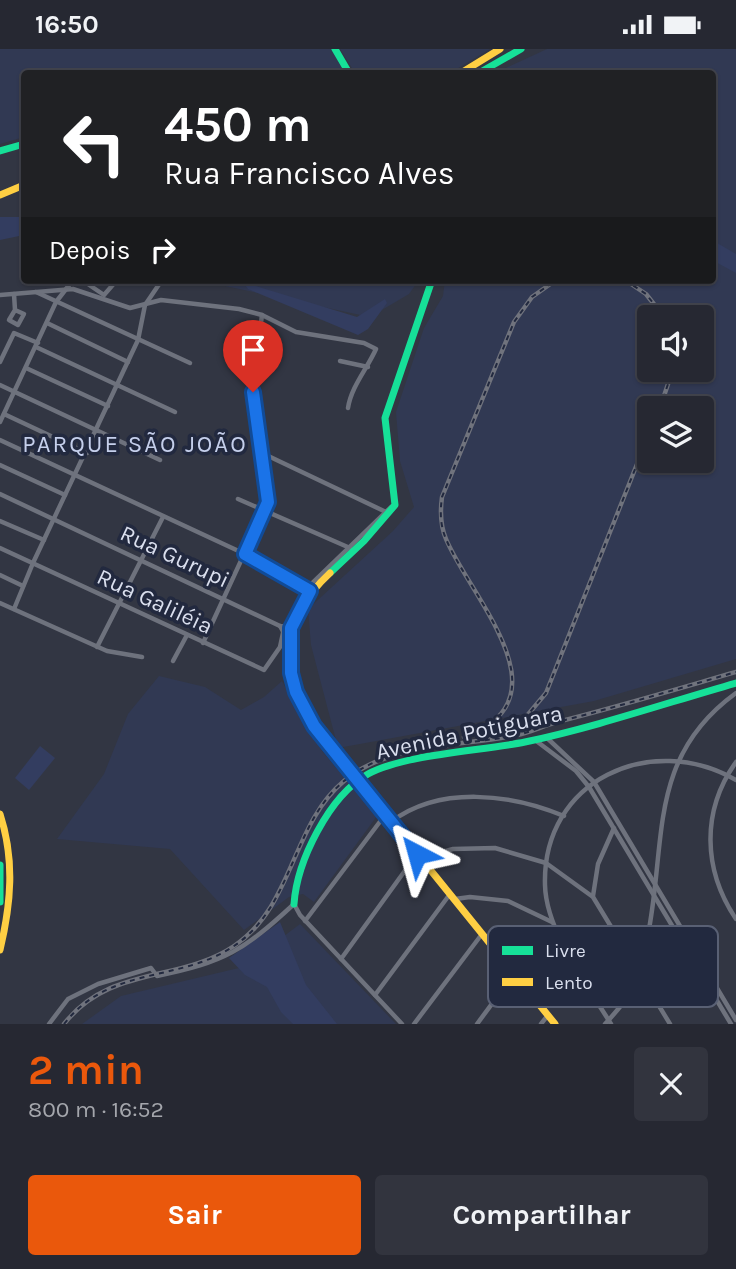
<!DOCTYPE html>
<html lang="pt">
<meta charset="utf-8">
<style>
body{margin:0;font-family:Karla,sans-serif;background:#32343e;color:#f1f3f6;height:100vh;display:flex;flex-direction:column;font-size:26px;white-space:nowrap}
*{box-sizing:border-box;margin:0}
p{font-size:23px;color:#a4a6ac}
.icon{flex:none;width:38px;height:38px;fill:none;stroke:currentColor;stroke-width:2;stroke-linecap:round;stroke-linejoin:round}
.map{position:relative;height:975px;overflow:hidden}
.sheet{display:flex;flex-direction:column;background:#262832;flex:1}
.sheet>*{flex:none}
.top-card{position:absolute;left:21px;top:21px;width:695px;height:214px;border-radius:7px;box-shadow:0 2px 5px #0004,0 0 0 2px #42444d;background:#202124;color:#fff;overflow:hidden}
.fabs{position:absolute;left:637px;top:256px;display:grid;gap:14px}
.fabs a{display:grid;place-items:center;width:77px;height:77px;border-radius:7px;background:#262832;box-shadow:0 2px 5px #0004,0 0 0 2px #42444d;font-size:35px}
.pin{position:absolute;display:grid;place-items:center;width:60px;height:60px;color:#fff;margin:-72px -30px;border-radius:50% 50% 50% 0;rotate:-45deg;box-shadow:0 0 7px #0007}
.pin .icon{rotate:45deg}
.me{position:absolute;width:77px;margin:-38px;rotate:321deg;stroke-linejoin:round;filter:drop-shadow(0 0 5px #0008)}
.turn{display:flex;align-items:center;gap:24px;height:147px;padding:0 28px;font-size:32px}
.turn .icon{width:91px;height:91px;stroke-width:2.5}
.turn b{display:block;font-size:49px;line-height:60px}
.then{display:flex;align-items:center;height:66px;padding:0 28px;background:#0003;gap:14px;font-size:26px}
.round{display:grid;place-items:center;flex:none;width:74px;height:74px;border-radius:7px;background:#32343e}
.head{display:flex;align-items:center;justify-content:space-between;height:119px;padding:0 28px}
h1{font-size:42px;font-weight:700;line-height:52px;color:#ea580c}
.cta{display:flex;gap:14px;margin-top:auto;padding:14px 28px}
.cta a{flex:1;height:80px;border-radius:7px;background:#ea580c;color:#fff;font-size:28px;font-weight:700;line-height:80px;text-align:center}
.cta a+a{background:#32343e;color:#f1f3f6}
.status{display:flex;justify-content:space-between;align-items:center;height:49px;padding:0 35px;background:#262832;direction:ltr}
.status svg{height:19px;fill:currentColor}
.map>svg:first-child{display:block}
</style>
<div class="status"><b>16:50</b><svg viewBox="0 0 49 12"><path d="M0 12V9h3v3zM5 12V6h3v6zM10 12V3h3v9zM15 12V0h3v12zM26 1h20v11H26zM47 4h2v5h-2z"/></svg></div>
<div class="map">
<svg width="736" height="975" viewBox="0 0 736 975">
<rect width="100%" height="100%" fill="#323643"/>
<!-- built -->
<g fill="#313953" fill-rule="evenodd">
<polygon points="0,0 332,0 346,24 24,24 24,88 0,95"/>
<polygon points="340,0 490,0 450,24 355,24"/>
<path d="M547,0h189v610l-142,42 -256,47 -27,-103 -3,-36 85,-78 21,-24 -14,-46 -4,-49 28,-84 19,-32 2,-16h267v-207h-217zM649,268h53v52h-53zM649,359h53v52h-53z"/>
<polygon points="197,231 419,231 409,245 370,268"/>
<polygon points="159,627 205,638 241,661 264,648 282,632 322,702 377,767 314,853 303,845 289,848 244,881 170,800 57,790 104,725 128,665"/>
<polygon points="300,875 396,975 82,975 121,947 243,918"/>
</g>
<!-- green -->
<g fill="#333d60">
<polygon points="0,168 24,168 24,186 0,191"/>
<polygon points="712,191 736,205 736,224 712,211"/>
<polygon points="243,233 357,268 385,250 387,254 368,280 358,286 248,240"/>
<polygon points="40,697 55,709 29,741 15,729"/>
<polygon points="280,873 306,936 337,975 293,975 281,963 267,938 245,926 229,909"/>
</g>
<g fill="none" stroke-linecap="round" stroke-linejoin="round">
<!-- street -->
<g stroke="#6e727d" stroke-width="4.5">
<polyline points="82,231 104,246 117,231"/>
<polyline points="36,243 190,314"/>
<polyline points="14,245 15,261 9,271 18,276 24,265 15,261"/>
<path d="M0,246l73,-6 57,19 31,-8 78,9 23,6 34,17 68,11 12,6c-9,20 -25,38 -28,59"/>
<polyline points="47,274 128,313"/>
<polyline points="36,298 175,363"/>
<polyline points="340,312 368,318"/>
<polyline points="0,313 14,284 38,294"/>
<polyline points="26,319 108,357"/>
<polyline points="0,336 160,411"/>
<polyline points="4,365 87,404"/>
<polyline points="0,373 56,253 73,231"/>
<polyline points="0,391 245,505 307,539"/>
<polyline points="264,405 386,463"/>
<polyline points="0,416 65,446"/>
<polyline points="0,445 280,577 288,578"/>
<polyline points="238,450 350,499"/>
<polyline points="0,472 44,491"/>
<polyline points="0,499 264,621 280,598 283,584 307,539 391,458"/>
<polyline points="0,526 23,537"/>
<polyline points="0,554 107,602 142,608"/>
<polyline points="14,560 33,514 138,291 145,256 162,231"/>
<polyline points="280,577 290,595"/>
<polyline points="203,594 268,453 252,343 262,266"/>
<polyline points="97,598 163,468"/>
<polyline points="173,612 187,586"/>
<polyline points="546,688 594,733 736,971"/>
<polyline points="535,691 576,722 589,738 731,975"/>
<path d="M736,713c-35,49 -33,108 0,157"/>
<path d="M391,773c49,-37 120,-28 173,-6"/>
<polyline points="421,809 453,800 495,799 546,814 593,848 670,975"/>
<polyline points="593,847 598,815 614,779"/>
<polyline points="455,850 470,848 508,852 552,873"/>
<polyline points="305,872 385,766"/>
<polyline points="341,910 417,805"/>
<polyline points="375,946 450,845"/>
<path d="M49,975l19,-25 30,-15 53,-16 6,8c68,-14 86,-25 137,-72l6,11 102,109"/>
<polyline points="414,975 482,885"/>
<polyline points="477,975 514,925"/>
<polyline points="541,975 548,966"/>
<path d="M605,975c13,-14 27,-30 35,-48 6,-13 6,-32 9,-47 17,-92 0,-173 87,-236"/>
<path d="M611,975c-24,-39 -65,-93 -66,-139 -3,-105 106,-154 191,-105"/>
</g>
<!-- fast -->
<g stroke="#16e098" stroke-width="7">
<polyline points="335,0 349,24"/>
<polyline points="479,24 521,0"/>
<polyline points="0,102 24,95"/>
<polyline points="330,524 364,492 395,456 385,369 432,231"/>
<polyline points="0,816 0,853"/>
<path d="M294,855c3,-43 35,-108 74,-130 37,-20 114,-23 157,-32 71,-15 141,-39 211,-59"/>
</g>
<!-- slow -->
<g stroke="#ffcf43" stroke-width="7">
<polyline points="461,24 500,0"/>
<polyline points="0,146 24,136"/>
<path d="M330,524c-53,49 -48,93 -16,153l241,298"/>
<path d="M0,765c15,46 11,90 0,136"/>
</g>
<!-- rail casing -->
<g stroke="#70737d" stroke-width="4.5">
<g id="rail">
<polyline points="625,231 646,245 664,268"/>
<polyline points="660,359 673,320"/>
<polyline points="497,683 525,669 546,644 649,385"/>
<path d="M464,688c107,-38 6,-140 -18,-198 -6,-14 -6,-27 -4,-42l72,-175 18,-25 24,-17"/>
<path d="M64,975c46,-59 115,-41 170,-78 60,-40 57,-121 110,-165 46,-39 117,-34 173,-46 14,-3 26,-9 40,-13 60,-15 120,-33 179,-50"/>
</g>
</g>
<!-- rail -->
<use href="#rail" stroke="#22293f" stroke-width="2" stroke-dasharray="5" stroke-linecap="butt"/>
</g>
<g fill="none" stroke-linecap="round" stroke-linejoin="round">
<!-- route casing -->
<g stroke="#114b97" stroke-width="18">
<polyline id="route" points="253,343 268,453 245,505 310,542 291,579 291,624 296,643 314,677 417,805"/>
</g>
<!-- route -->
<use href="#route" stroke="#1a73e8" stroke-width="12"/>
</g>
<g text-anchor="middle" stroke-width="7" stroke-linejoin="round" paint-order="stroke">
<!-- street labels -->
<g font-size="23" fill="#dadfee" stroke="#22293f">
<text transform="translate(175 507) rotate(25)" y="8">Rua Gurupi</text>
<text transform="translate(155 552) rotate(25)" y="8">Rua Galiléia</text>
<text transform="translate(469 683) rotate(-12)" y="8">Avenida Potiguara</text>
</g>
<!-- neighbourhood labels -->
<g font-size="24" letter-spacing="2" fill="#c5cfeb" stroke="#22293f">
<text x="135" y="403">PARQUE SÃO JOÃO</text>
</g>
</g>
<!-- legend -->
<rect x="488" y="877" width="230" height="81" rx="10" fill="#22293f" stroke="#596074" stroke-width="2"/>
<rect x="502" y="897" width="31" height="9" fill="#16e098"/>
<rect x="502" y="929" width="31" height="8" fill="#ffcf43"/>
<g font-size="19" fill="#dadfee">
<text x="545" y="908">Livre</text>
<text x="545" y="940">Lento</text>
</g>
</svg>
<div class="fabs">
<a><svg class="icon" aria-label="sound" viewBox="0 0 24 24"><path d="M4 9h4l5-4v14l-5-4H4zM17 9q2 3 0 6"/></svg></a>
<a><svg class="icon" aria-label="layers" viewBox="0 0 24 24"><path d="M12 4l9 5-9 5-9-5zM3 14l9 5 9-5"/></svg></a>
</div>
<div class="pin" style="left:253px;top:343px;background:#d93025"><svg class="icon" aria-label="arrive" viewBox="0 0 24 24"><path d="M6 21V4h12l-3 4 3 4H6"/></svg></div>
<svg class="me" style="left:417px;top:805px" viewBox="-20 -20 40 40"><path d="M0-17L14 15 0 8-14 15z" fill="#1a73e8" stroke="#fff" stroke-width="4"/></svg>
<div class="top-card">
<div class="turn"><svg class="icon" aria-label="left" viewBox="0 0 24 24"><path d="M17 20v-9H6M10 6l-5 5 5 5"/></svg><div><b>450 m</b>Rua Francisco Alves</div></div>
<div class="then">Depois<svg class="icon" aria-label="right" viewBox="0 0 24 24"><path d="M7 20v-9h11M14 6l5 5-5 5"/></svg></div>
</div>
</div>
<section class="sheet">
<div class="head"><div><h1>2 min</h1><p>800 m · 16:52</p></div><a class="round"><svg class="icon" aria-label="close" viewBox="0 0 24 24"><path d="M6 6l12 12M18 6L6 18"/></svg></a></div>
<div class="cta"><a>Sair</a><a>Compartilhar</a></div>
</section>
